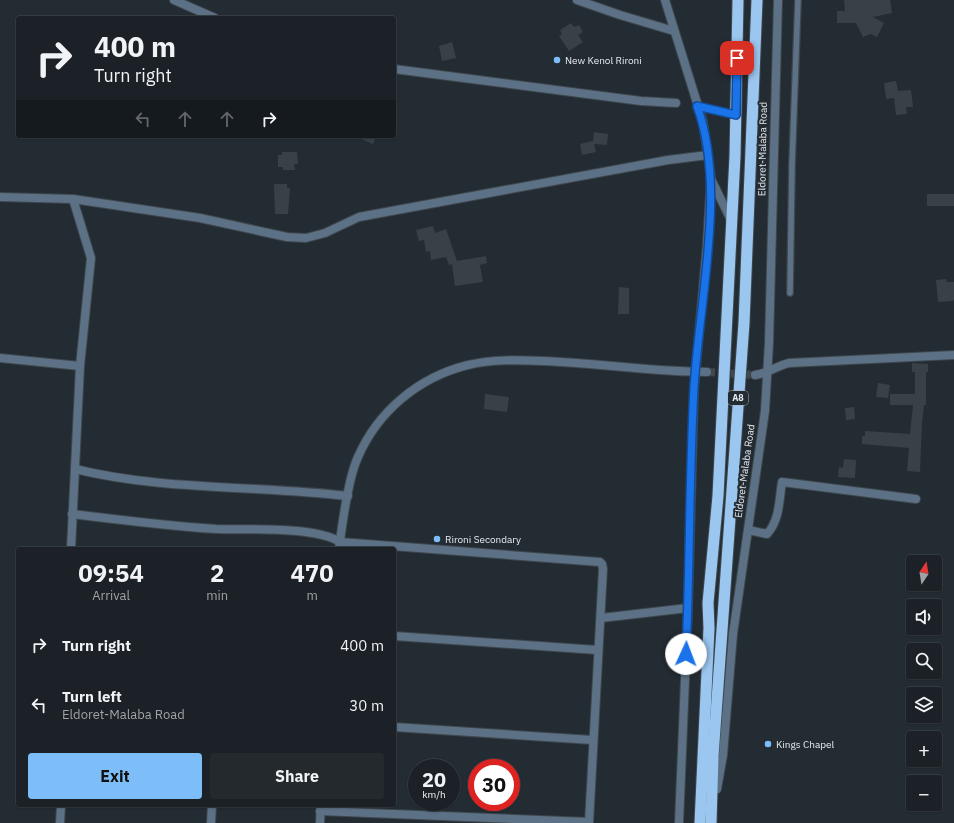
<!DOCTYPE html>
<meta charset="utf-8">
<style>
body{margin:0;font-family:"IBM Plex Sans",sans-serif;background:#24292e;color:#f1f3f6;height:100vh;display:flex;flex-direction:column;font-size:15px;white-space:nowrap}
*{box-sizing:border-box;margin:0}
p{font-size:13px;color:#a0a3a7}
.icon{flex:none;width:22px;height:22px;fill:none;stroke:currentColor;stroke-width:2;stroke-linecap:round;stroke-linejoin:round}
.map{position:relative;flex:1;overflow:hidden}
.drawer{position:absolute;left:16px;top:547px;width:380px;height:260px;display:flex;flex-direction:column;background:#1b2126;border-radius:4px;box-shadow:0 1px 3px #0004,0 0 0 1px #393e43}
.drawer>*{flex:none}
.banner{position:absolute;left:16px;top:16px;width:380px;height:122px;border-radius:4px;box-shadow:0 1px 3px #0004,0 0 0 1px #393e43;background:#1b2126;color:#f1f3f6;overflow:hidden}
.needle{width:26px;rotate:12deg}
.fabs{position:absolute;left:906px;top:555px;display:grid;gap:8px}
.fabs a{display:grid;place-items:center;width:36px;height:36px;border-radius:4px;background:#1b2126;box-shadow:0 1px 3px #0004,0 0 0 1px #393e43;font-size:20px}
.speed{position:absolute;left:408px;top:759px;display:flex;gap:8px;font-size:20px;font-weight:700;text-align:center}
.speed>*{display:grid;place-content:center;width:52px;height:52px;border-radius:50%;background:#1b2126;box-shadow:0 1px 3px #0004,0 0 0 1px #393e43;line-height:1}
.speed small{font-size:10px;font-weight:400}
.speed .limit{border:6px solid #d22;background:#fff;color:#111}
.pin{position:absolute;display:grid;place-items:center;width:34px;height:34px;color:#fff;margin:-17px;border-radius:8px;box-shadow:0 2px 6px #0006}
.me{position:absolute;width:44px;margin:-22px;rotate:2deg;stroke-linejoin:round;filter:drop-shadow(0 0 3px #0008)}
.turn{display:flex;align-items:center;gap:14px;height:84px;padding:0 12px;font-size:18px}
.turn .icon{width:52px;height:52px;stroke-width:2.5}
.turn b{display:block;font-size:28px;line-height:34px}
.lanes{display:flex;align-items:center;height:38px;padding:0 12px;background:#0003;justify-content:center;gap:20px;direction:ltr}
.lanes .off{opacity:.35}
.eta{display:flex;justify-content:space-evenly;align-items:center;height:68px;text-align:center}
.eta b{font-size:24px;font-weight:800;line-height:28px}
.button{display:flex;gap:8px;margin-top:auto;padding:8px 12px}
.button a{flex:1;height:46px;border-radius:4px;background:#7dbef9;color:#111;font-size:16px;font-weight:800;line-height:46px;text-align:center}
.button a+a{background:#24292e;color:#f1f3f6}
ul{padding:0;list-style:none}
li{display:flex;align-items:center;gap:12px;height:60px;padding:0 12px}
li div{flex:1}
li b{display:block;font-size:15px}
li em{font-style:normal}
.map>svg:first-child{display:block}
</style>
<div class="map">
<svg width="954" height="823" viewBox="0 0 954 823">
<rect width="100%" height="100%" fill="#242c33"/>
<!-- building -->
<g fill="#394148">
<polygon points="844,0 890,0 892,13 873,17 884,23 877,37 871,34 863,37 856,23 837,23 837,11 845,11"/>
<polygon points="571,23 574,27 579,25 583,32 578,35 583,42 569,51 559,36 562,34 560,30"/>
<polygon points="452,42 456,58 442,61 439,46"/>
<polygon points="896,81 898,91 911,90 913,107 906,107 907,114 896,115 894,98 886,99 884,83"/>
<polygon points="594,132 608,134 607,145 594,144 596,152 582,155 580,144 593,141"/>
<polygon points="354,136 376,136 373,144"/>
<polygon points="282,152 297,152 298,164 294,164 295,170 283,170 283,167 278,167 278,155 282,155"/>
<polygon points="274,184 287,184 287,188 290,188 288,214 275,214"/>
<rect x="927" y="194" width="27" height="12"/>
<polygon points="433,226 435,233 446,229 457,261 486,256 487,263 480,265 483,282 455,286 452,264 449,265 446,257 431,260 430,251 426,252 424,240 419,241 416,230"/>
<polygon points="946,279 947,282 954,282 954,299 953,301 938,302 936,280"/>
<polygon points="619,287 629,288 629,314 618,314"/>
<polygon points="912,363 928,364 928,372 926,372 926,405 924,405 922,422 920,472 907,471 909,448 862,444 862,436 865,436 865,431 910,434 913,405 890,405 890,394 915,394 915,372 912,372"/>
<polygon points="878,383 890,385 888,398 876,397"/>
<polygon points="485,394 509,397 507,412 484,409"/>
<polygon points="854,407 855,419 846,420 845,408"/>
<polygon points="844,459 856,460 855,478 838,477 839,467 843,468"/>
</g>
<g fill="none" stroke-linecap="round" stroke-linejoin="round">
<!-- minor-tunnel -->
<polyline stroke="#41494f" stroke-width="8" stroke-dasharray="8 4" stroke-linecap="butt" points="707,372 755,375"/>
<!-- service casing -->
<g stroke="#3f474d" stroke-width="8">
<polyline id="service" points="790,293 792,165 798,0"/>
</g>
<!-- minor casing -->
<g stroke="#3f474d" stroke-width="10">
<g id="minor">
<polyline points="174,0 215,18"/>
<polyline points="577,0 620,15 674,31"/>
<polyline points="665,0 703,122 711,178 707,245 694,389 688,608 679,823"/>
<polyline points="394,69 641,101 676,103"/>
<polyline points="697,106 736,115"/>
<polyline points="711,179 731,220"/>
<polyline points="0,197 73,199 200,218 287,237 306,238 325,233 359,217 668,160 708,155"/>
<polyline points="0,358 80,366"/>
<path d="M755,375c14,-2 21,-9 34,-12l165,-8"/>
<path d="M75,469c89,22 182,16 273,27"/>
<path d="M72,514c48,6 96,12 144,15 30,1 99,-3 124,13l260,20 2,2 1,5 -14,254"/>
<path d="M748,530l19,4c13,-14 12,-34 15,-52l134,17"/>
<polyline points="71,549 80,366 91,258 73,199"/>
<path d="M339,549c3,-24 9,-71 19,-92 20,-46 61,-80 110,-92 24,-6 51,-5 75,-4 55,2 109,11 164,11"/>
<polyline points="601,618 688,608"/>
<polyline points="394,636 597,650"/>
<polyline points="394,727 592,740"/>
<polyline points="717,789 723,755 733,634 765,411 769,343 778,0"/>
<polyline points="320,811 589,822"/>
<polyline points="60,823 61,805"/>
<polyline points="211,823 212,805"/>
<polyline points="320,823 321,805"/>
</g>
</g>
<!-- trunk casing -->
<g stroke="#3f474d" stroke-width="13">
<g id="trunk">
<polyline points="700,823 709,628 708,603 718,496 735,156 738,0"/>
<polyline points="711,823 713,756 744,323 757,0"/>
</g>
</g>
<!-- service -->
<use href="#service" stroke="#5c7186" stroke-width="5.5"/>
<!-- minor -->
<use href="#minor" stroke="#5c7186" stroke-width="8"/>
<!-- trunk -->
<use href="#trunk" stroke="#9ac6ef" stroke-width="11"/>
</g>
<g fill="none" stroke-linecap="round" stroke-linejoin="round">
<!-- route casing -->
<g stroke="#114b97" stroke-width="10">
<path id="route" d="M686,654c4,-88 3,-177 8,-266 5,-86 33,-201 3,-282l39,9 1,-57"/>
</g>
<!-- route -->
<use href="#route" stroke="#1a73e8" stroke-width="7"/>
</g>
<!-- markers -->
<g fill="#7dbef9" stroke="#242c33" stroke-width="1.5">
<circle cx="557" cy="60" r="4"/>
<circle cx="437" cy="539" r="4"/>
<circle cx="768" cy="744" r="4"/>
</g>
<g text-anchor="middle" stroke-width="4" stroke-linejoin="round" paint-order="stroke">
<!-- shield labels -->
<rect fill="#242c33" stroke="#acb2b7" stroke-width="1" x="728" y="391" width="20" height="14" rx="3"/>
<g font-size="9" font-weight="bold" fill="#e6ebf0">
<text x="738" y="401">A8</text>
</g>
<!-- poi labels -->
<g font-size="10" fill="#e6ebf0" stroke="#242c33" text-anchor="start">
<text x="565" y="64">New Kenol Rironi</text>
<text x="445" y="543">Rironi Secondary</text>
<text x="776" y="748">Kings Chapel</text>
</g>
<!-- street labels -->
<g font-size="10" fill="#e6ebf0" stroke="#242c33">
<text transform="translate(762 149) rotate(-89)" y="4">Eldoret-Malaba Road</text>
<text transform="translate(744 471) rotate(-82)" y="4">Eldoret-Malaba Road</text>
</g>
</g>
</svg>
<div class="fabs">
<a><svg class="needle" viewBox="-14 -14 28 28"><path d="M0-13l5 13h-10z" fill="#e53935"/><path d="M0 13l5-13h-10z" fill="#a0a3a7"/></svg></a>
<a><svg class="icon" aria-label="sound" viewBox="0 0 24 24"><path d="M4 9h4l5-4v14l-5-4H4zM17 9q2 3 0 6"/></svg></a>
<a><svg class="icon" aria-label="search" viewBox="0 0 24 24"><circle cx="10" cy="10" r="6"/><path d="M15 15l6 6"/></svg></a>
<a><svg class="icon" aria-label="layers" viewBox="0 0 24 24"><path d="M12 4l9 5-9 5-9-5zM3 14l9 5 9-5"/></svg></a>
<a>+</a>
<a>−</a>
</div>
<div class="speed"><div>20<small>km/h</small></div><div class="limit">30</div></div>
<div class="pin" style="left:737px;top:58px;background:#d93025"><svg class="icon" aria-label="arrive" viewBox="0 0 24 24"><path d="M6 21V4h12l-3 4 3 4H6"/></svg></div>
<svg class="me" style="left:686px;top:654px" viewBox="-20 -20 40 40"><circle r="19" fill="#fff"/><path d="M0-13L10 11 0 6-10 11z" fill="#1a73e8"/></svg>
<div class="banner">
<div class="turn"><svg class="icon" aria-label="right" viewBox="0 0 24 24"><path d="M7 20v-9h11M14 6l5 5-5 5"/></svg><div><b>400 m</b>Turn right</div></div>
<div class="lanes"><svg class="icon off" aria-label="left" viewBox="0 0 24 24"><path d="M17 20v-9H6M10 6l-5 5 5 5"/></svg><svg class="icon off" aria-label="ahead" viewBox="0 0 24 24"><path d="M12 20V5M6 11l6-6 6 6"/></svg><svg class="icon off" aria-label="ahead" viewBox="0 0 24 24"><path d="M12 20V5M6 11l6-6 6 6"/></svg><svg class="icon" aria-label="right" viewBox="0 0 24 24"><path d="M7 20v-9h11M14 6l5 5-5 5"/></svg></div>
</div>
<section class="drawer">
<div class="eta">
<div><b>09:54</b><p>Arrival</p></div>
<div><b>2</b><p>min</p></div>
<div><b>470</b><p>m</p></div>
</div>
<ul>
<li><svg class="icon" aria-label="right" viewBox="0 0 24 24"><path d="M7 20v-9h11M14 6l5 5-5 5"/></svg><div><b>Turn right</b></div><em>400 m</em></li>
<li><svg class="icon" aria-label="left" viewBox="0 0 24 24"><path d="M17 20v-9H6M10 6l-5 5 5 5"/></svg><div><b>Turn left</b><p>Eldoret-Malaba Road</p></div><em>30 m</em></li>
</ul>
<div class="button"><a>Exit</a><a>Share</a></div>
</section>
</div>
